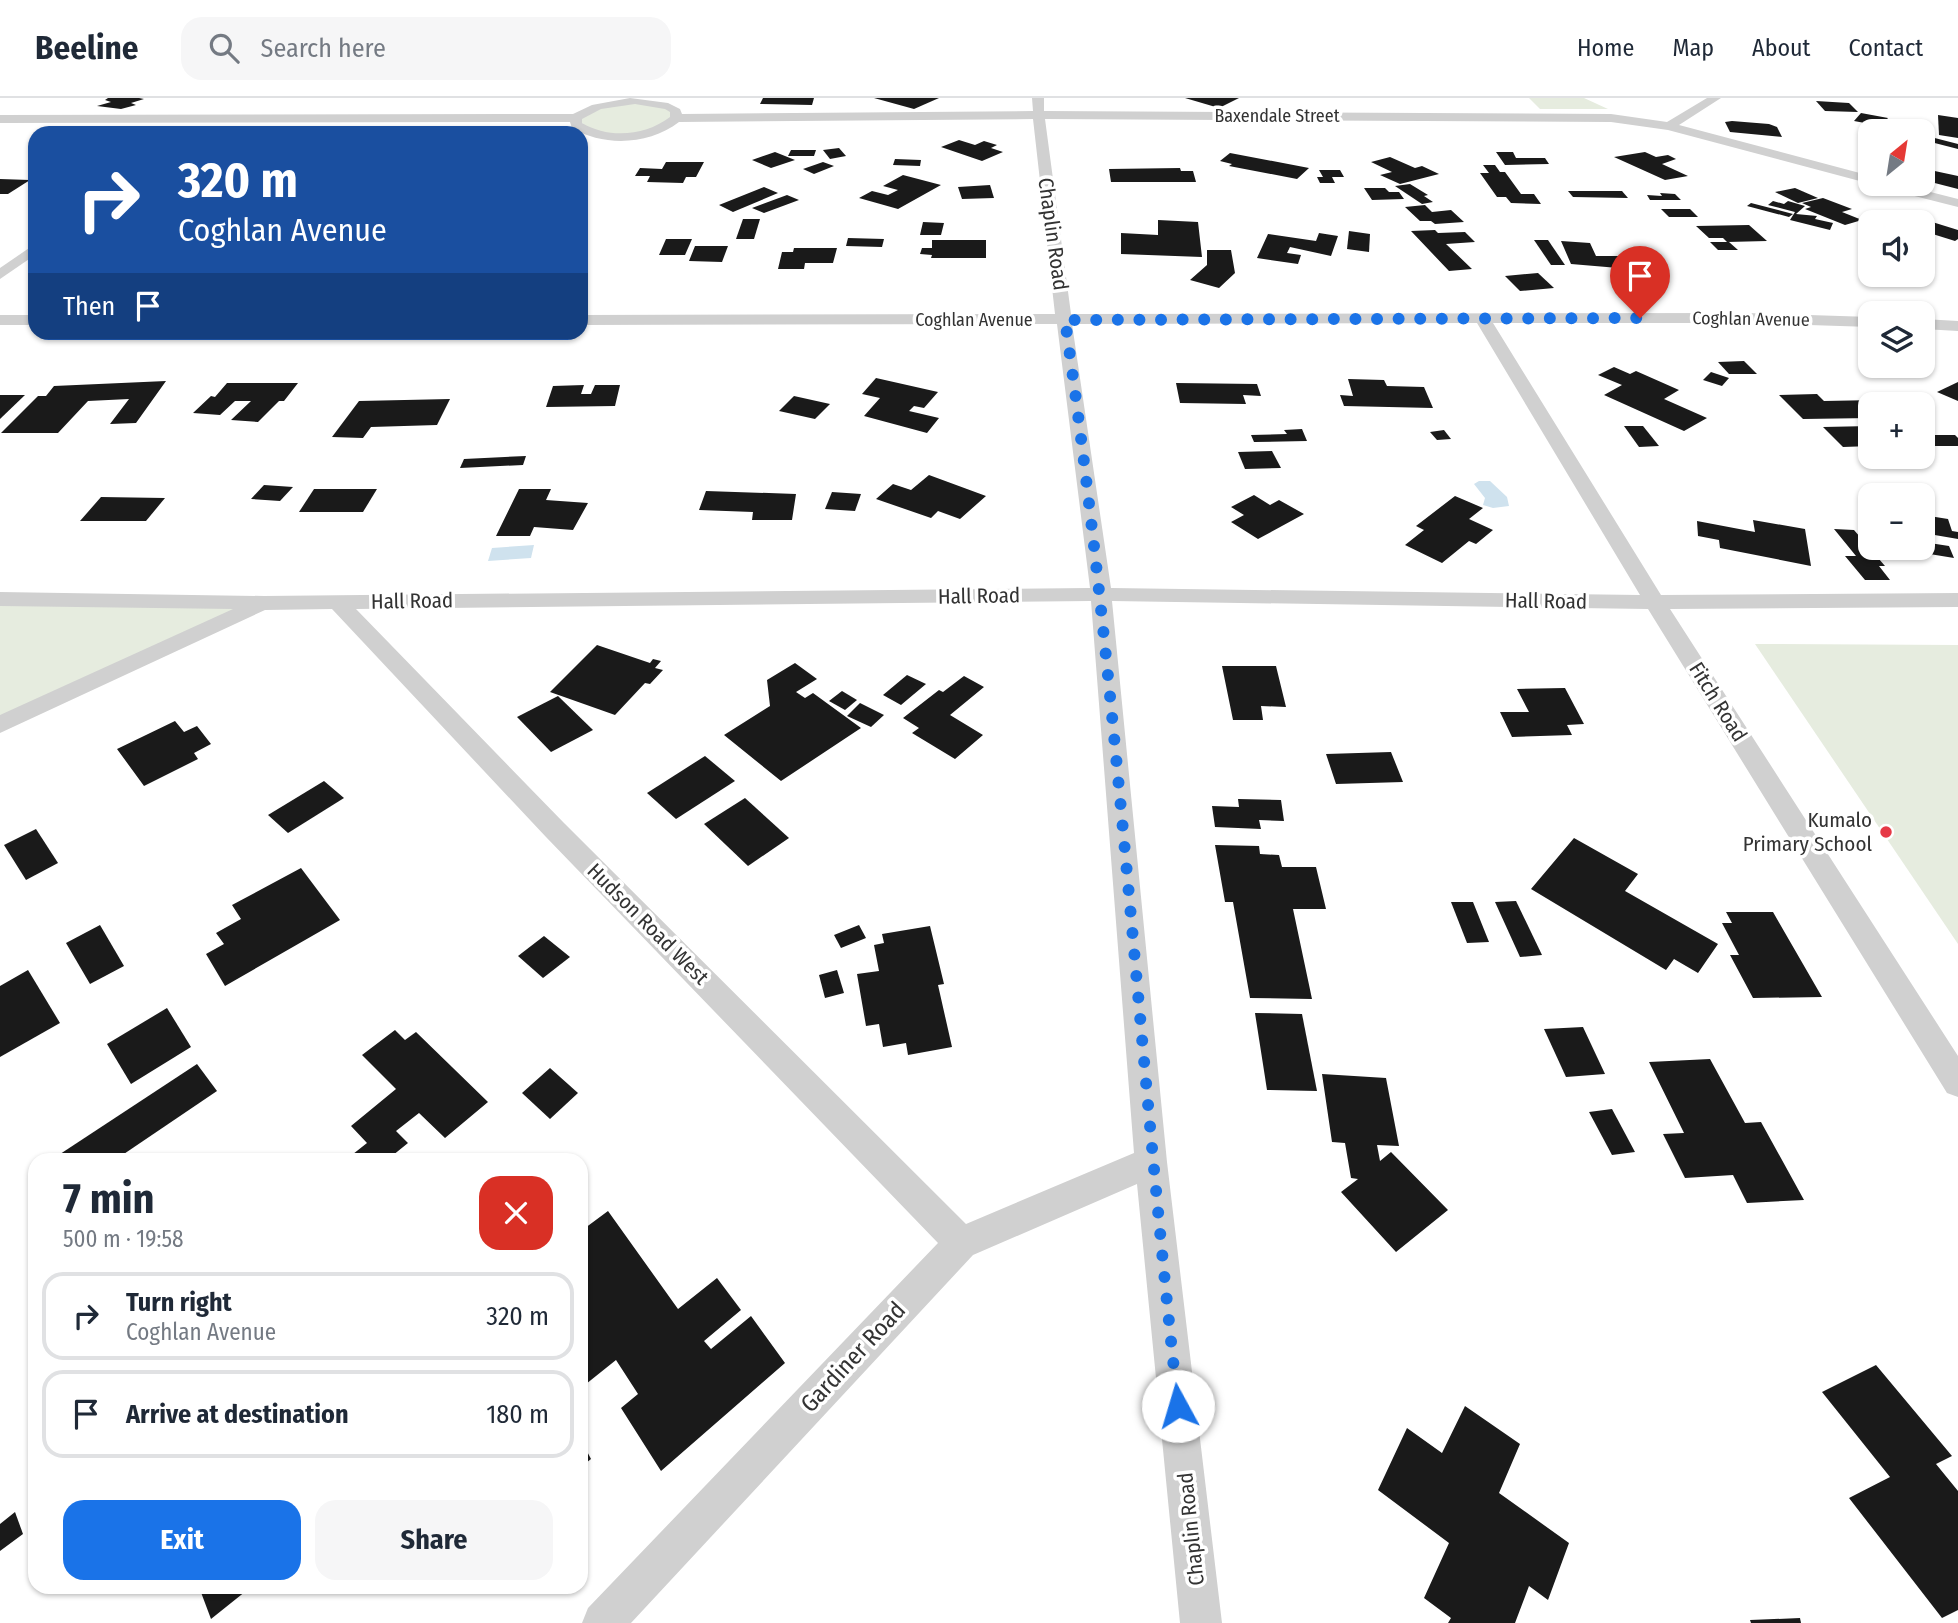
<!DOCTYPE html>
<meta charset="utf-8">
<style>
body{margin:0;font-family:"Fira Sans Condensed",sans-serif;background:#f6f6f7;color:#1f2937;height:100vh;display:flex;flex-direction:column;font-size:26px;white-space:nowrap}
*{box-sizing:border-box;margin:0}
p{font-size:23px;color:#747a83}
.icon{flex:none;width:38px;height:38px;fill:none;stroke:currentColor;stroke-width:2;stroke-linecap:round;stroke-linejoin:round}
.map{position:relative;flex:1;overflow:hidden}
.sheet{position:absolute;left:28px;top:1055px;width:560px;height:441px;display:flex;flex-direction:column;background:#fff;border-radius:21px;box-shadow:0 2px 5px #0004}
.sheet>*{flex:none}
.top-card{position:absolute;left:28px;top:28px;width:560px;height:214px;border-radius:21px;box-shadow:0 2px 5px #0004;background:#1a4fa0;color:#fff;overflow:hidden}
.needle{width:46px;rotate:30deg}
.tools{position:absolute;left:1858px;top:21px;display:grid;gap:14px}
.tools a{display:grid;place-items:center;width:77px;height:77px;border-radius:14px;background:#fff;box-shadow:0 2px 5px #0004;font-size:35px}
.pin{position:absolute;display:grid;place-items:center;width:60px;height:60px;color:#fff;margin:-72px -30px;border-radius:50% 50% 50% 0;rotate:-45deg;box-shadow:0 0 7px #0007}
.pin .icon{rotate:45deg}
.me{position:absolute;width:77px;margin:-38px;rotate:354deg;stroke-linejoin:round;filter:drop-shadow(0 0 5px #0008)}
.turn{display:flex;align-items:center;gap:24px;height:147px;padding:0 35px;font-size:32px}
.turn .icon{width:91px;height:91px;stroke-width:2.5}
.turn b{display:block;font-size:49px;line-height:60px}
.then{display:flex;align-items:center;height:66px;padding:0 35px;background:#0003;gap:14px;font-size:26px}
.round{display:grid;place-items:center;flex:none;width:74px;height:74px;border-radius:21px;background:#f6f6f7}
.summary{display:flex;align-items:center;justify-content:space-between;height:119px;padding:0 35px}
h1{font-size:42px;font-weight:700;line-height:52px}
.cta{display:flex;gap:14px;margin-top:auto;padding:14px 35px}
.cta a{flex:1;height:80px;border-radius:21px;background:#1a73e8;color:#fff;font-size:28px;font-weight:700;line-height:80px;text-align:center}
.cta a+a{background:#f6f6f7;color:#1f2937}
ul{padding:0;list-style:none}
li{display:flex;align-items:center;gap:21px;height:88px;margin:0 14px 10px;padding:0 21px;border:4px solid #e0e1e3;border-radius:21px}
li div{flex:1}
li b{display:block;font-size:26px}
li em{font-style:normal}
header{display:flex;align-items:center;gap:42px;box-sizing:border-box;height:98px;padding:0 35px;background:#fff;border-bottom:2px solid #e0e1e3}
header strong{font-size:33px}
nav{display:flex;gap:38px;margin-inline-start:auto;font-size:24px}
.search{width:490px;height:63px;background:#f6f6f7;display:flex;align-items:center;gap:18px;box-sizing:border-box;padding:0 24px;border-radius:21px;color:#747a83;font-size:26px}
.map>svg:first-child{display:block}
</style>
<header>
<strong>Beeline</strong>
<div class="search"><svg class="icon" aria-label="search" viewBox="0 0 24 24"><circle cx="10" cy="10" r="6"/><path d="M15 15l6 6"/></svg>Search here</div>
<nav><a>Home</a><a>Map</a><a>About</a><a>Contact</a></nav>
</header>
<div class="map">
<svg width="1958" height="1525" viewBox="0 0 1958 1525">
<rect width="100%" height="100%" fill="#fff"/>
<!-- green -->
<g fill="#e6ecdf">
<polygon points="1529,0 1584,0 1608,11 1540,11"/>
<polygon points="616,4 668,8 676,20 637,37 597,37 576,20"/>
<polygon points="0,505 244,510 0,622"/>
<polygon points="1755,546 1958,547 1958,846"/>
</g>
<!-- water -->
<g fill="#cfe2ee">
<polygon points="1479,383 1490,383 1507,399 1509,408 1493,410 1483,407 1485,400 1474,386"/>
<polygon points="534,447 531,460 488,463 492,450"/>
</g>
<!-- building -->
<g fill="#1a1a1a">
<polygon points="108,0 139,0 144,1 131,5 136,7 121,11 97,8 111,4 105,2"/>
<polygon points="763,0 814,0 812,7 760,6"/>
<polygon points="874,0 939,0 914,11"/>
<polygon points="1185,0 1239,0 1219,10"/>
<polygon points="1816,3 1849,5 1858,14 1825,13"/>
<polygon points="1861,15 1888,20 1881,28 1854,23"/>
<polygon points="1938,17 1958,20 1958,40 1939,37"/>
<polygon points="1732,23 1769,26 1777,29 1782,39 1730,34 1725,24"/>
<polygon points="1923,37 1958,46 1958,51 1923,42"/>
<polygon points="959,42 975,47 984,43 997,47 991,50 1003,54 982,63 941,49"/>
<polygon points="839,50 846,58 830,61 823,52"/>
<polygon points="791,52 816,52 814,58 788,58"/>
<polygon points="775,54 795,62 771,70 752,62"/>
<polygon points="1496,54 1513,54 1516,60 1545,60 1549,66 1505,67"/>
<polygon points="1645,54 1656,59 1668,57 1676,61 1662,66 1688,78 1665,82 1614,59"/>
<polygon points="1230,55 1309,70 1297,81 1229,68 1232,66 1220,63"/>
<polygon points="1390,59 1415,70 1422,68 1439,76 1400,86 1380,77 1392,74 1371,64"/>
<polygon points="895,61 921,62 920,68 893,67"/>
<polygon points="666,64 704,64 696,79 686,79 683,85 647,84 650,78 635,78 640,70 662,71"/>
<polygon points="823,64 834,68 814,76 803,71"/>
<polygon points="1483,67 1495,67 1500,74 1505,74 1521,96 1534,96 1541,106 1511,105 1506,99 1497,99 1480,75 1489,75"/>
<polygon points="1180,70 1181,73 1193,73 1196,84 1111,84 1109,71"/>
<polygon points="1319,72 1340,72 1344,79 1332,79 1335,85 1320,85 1317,79 1323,79"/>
<polygon points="1930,72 1958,78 1958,91 1923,82 1923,73"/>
<polygon points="903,77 941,87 898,111 859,100 872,93 888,97 898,92 883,88"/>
<polygon points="0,81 30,82 8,96 0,96"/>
<polygon points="1410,86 1428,97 1424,98 1433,104 1422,106 1395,88"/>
<polygon points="990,87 994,100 962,101 958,89"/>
<polygon points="764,89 778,95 733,114 719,107"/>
<polygon points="1364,90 1385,90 1389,94 1399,94 1404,101 1372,102"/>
<polygon points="1795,90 1818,100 1798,105 1775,94"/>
<polygon points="1568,93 1622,93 1628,100 1573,99"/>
<polygon points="1660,95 1675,96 1681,102 1650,102 1647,97 1662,98"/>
<polygon points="787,97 799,102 764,115 752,110"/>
<polygon points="1823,100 1852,111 1842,114 1862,122 1845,127 1805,111 1811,109 1802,105"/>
<polygon points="1773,103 1784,106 1788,103 1805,108 1796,116 1817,118 1815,121 1833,125 1830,132 1790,122 1795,114 1768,107"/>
<polygon points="1751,105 1793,116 1789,119 1747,108"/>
<polygon points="1425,107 1432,114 1451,112 1464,124 1435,126 1431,123 1420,123 1405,109"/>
<polygon points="1661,111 1690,111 1698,119 1669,119"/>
<polygon points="743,121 760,121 754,141 736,141"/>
<polygon points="1158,122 1198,124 1202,159 1121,156 1121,135 1158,137"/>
<polygon points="1929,123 1958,132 1958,141 1955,143 1923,133 1923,126"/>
<polygon points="923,124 944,125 941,137 920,137"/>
<polygon points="1749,127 1767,143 1727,144 1723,140 1709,140 1696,128"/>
<polygon points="1435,132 1438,135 1465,134 1475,144 1446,146 1472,171 1449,173 1411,133"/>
<polygon points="1349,133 1370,136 1369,154 1347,151"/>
<polygon points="1319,135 1338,138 1331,158 1290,149 1287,155 1301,157 1298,166 1257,160 1268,136 1316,143"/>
<polygon points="848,140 884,141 882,149 846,148"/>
<polygon points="666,141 692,141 685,157 659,157"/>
<polygon points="932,142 986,142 986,160 931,160 932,157 920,156 922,150 932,150"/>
<polygon points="1534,142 1548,142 1565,167 1551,167"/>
<polygon points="1561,143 1590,145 1596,158 1645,158 1654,173 1571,166"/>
<polygon points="1710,144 1729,144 1738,152 1718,152"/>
<polygon points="695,148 728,148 722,164 689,163"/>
<polygon points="794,150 837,150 833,165 805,165 804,171 778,171 782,154 793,154"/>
<polygon points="1207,152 1231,152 1235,175 1219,190 1190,182 1207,167"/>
<polygon points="1538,175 1554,190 1520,193 1505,178"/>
<polygon points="1744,263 1757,276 1729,276 1718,264"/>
<polygon points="1614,269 1630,276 1636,273 1679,292 1664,301 1707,320 1684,333 1604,297 1622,287 1598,277"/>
<polygon points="1711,274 1729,280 1722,288 1703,282"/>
<polygon points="876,280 938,294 924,310 914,308 909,313 939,320 927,335 864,318 880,300 862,296"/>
<polygon points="1348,281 1384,282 1387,288 1424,289 1433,310 1344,308 1340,297 1353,298"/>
<polygon points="166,283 136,325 110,326 129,301 88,303 58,335 1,335 38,298 46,298 54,288"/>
<polygon points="1958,284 1958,303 1937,294"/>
<polygon points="227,285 298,285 284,303 279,303 258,324 231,322 251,303 235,303 220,317 193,315 211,298 215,299"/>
<polygon points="1176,285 1257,286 1261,298 1243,297 1246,306 1180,305"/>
<polygon points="584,287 581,296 591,296 595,287 620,287 615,308 546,309 553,288"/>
<polygon points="1817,296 1824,303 1876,302 1881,306 1871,306 1871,320 1803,321 1779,297"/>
<polygon points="0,297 25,297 0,321"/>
<polygon points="794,298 830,306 815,321 779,313"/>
<polygon points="450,301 437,327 371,329 363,340 332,339 359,303"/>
<polygon points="1624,328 1643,328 1659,348 1639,349"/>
<polygon points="1871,328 1871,348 1843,349 1823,329"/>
<polygon points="1302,331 1307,343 1254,344 1251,337 1287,336 1284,332"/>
<polygon points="1444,332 1451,341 1437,342 1430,334"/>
<polygon points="1923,337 1955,337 1958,340 1958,348 1934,348"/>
<polygon points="1272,353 1281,370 1245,371 1238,354"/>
<polygon points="526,358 523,367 460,370 464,361"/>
<polygon points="929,377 986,398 960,421 938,413 931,420 876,401 893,386 911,392"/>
<polygon points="264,387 293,389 280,403 251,401"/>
<polygon points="314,391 377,391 363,414 299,414"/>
<polygon points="519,391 551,391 546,402 588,405 573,432 534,429 530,438 496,438"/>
<polygon points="706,393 796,396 792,422 752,422 753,414 699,412"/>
<polygon points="832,394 861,396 855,413 825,411"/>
<polygon points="1254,397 1270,407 1279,402 1304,416 1258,441 1231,424 1244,417 1231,409"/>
<polygon points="1455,398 1483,410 1469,421 1493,432 1476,446 1469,443 1442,465 1405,447 1424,432 1416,428"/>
<polygon points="101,399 165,400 146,423 80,423"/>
<polygon points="1923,417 1948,421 1952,433 1958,434 1958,441 1923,435"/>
<polygon points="1753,422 1805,431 1811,468 1720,450 1719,442 1698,438 1697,423 1755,434"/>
<polygon points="1834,431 1854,432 1885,468 1879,468 1890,482 1865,482 1845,458 1856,458"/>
<polygon points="1923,444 1949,448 1954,460 1899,451 1923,450"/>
<polygon points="597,547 650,565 653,561 661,563 655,570 663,572 650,586 645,585 615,617 550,594"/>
<polygon points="795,565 817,581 796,594 805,600 813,595 861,630 781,683 724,637 770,608 767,582"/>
<polygon points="1222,568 1276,568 1286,609 1261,608 1263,622 1233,622"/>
<polygon points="907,577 926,586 901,607 883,597"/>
<polygon points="964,578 984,589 950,617 983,637 955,661 912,635 919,630 903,620 939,592 943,594"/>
<polygon points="1565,590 1584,626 1567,627 1572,637 1512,639 1500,614 1529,614 1517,591"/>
<polygon points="842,593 857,602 845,612 829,603"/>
<polygon points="558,598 593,632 551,654 517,619"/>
<polygon points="860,605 884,617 871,629 847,618"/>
<polygon points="175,623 184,634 197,628 211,646 194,655 198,661 144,688 117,651"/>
<polygon points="1391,654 1403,684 1336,686 1326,656"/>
<polygon points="705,658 735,683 676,721 647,695"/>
<polygon points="324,683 344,700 288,735 268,717"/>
<polygon points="745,700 789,740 748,768 704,726"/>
<polygon points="1238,701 1281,702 1284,723 1259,722 1261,731 1215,729 1212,708 1239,709"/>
<polygon points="36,731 58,765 26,782 4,747"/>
<polygon points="1574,740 1638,776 1625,793 1718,846 1698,875 1674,861 1666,872 1531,791"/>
<polygon points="1215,747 1259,748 1260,756 1279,757 1282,769 1316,769 1326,811 1293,811 1312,901 1250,900 1233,804 1225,804"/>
<polygon points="301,770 340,822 225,888 206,856 224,846 216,835 241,821 232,807"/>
<polygon points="1516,803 1542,857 1520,859 1495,804"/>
<polygon points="1451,804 1473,804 1489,844 1467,845"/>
<polygon points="1726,814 1773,814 1822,899 1753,900 1730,857 1739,857 1722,825 1732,825"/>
<polygon points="100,827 124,868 90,886 66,845"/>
<polygon points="859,827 866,840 841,850 834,837"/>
<polygon points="930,828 944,886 938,887 952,949 908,957 906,945 883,949 879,926 866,928 857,876 879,873 874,847 884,845 882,836"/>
<polygon points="544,838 570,859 543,880 518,858"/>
<polygon points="28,872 60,925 0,959 0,888"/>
<polygon points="837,872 844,895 825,900 819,877"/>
<polygon points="167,910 191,949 131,986 107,946"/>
<polygon points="1255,915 1302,916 1317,993 1267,992"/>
<polygon points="1583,929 1605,976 1566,979 1544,931"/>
<polygon points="395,932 405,942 416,934 488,1004 445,1040 419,1015 396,1033 408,1045 387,1062 350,1062 348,1060 367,1045 351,1028 396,991 362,957"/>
<polygon points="1710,961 1745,1025 1761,1024 1804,1102 1747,1105 1733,1077 1685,1080 1663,1036 1684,1035 1649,964"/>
<polygon points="197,966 217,993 115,1062 51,1062"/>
<polygon points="550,970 578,995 550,1021 522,995"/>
<polygon points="1322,976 1386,980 1399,1048 1377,1047 1380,1063 1391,1054 1448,1112 1396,1154 1341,1094 1358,1081 1351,1080 1345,1045 1332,1044"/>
<polygon points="1612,1011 1635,1054 1612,1057 1589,1014"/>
<polygon points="608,1113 678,1211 717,1180 741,1212 704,1243 711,1251 751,1218 785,1265 661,1373 621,1310 638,1296 616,1262 581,1290 581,1133"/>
<polygon points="1876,1267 1952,1358 1936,1366 1958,1393 1958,1512 1942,1520 1849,1400 1890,1379 1822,1294"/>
<polygon points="1465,1308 1520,1346 1499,1395 1569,1445 1548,1502 1529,1488 1515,1525 1448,1525 1451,1520 1424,1500 1449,1445 1378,1392 1407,1330 1442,1355"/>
<polygon points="581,1342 591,1361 581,1369"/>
<polygon points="15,1414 23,1436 0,1453 0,1426"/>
<polygon points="199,1489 251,1489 211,1521"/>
<polygon points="1800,1520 1801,1525 1751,1525 1750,1522"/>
</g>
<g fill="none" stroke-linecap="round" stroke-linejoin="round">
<!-- minor -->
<g fill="#d0d0d0" fill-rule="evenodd">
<path d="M630,0l38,5 12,6 2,5 351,-3 -1,-13h12v13l567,3 56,8 40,-24h14l-42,27 192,51v8l-203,-54 -57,-8 -566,-3 26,195 675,-1 125,4v10l-125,-4h-253l168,272 297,-2v14l-288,2 288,447v41l-11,-4 -299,-484 -536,-8 55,561 55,461h-42l-43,-439 -164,71 -342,368h-49l6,-15 350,-365 -392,-406 -214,-228 -67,1 -265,123v-18l233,-106 -233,-3v-14l264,4 826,-8 -33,-264 -476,1v-10l474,-1 -22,-195 -354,3c-30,23 -75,25 -107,6l-2,-6 -570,1v-8l573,-1 19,-9zM635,6l30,5 5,3v5c-25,19 -61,22 -88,6v-4l19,-10zM1477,225l163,272 -529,-7 -39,-264zM1091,503l43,552 -168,71 -402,-401 -208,-214z"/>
<polygon points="1877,86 1899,86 1958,101 1958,109 1879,89"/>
<polygon points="35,146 35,157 0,181 0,170"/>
<rect x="0" y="217" width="35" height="10"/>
<polygon points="1923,221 1958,223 1958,233 1923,231"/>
</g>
</g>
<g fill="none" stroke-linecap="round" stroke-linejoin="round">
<!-- route -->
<path stroke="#1a73e8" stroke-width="12" stroke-dasharray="0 21.6" d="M1178,1308c-40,-362 -61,-726 -113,-1086l575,-2"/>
</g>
<!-- markers -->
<circle fill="#e63946" stroke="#fff" stroke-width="2.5" cx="1886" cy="734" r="7"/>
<g text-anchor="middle" stroke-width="7" stroke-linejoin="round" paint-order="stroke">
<!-- far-street labels -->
<g font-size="18" fill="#333" stroke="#fff">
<text x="1277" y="24">Baxendale Street</text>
<text transform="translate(1751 221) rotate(1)" y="6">Coghlan Avenue</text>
<text x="974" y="228">Coghlan Avenue</text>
</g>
<!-- street labels -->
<g font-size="21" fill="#333" stroke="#fff">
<text transform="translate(1053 136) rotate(82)" y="7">Chaplin Road</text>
<text transform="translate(979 498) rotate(-1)" y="7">Hall Road</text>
<text transform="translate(412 503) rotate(-1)" y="7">Hall Road</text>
<text transform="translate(1546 503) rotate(1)" y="7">Hall Road</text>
<text transform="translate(1718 604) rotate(58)" y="7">Fitch Road</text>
<text transform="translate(648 826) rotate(45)" y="7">Hudson Road West</text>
<text transform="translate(1191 1431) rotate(-96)" y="7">Chaplin Road</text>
</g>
<!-- poi labels -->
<g font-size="21" fill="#333" stroke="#fff" text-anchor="end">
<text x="1872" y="729">Kumalo<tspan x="1872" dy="24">Primary School</tspan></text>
</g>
<!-- near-street labels -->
<g font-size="24" fill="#333" stroke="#fff">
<text transform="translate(853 1259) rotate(-47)" y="8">Gardiner Road</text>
</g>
</g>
</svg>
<div class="tools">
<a><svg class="needle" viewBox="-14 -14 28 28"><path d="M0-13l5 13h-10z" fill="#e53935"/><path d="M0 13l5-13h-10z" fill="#747a83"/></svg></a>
<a><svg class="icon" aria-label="sound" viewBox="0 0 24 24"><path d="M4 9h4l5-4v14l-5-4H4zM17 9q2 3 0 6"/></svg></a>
<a><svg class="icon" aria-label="layers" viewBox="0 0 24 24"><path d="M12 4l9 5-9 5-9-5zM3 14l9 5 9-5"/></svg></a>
<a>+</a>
<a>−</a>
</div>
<div class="pin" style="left:1640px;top:220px;background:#d93025"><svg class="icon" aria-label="arrive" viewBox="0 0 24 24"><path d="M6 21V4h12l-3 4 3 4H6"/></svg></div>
<svg class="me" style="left:1178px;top:1308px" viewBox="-20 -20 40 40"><circle r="19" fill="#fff"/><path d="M0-13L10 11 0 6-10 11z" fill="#1a73e8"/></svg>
<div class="top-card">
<div class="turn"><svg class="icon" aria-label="right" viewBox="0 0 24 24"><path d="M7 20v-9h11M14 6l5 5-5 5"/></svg><div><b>320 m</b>Coghlan Avenue</div></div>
<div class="then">Then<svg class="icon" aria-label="arrive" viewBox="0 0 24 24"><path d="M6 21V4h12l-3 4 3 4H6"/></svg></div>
</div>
<section class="sheet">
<div class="summary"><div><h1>7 min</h1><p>500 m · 19:58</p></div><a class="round" style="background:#d93025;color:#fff"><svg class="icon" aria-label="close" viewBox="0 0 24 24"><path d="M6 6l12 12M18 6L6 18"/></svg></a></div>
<ul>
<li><svg class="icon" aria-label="right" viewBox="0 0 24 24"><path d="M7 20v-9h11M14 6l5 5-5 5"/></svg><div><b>Turn right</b><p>Coghlan Avenue</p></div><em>320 m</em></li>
<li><svg class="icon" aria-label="arrive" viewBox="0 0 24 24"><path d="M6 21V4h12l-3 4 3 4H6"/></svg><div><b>Arrive at destination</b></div><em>180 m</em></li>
</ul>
<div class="cta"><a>Exit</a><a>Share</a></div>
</section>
</div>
